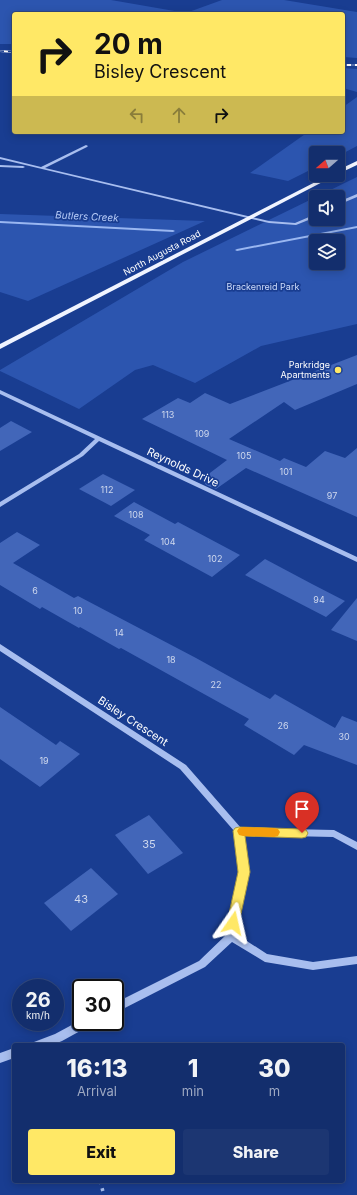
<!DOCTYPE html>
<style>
body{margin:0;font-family:Inter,sans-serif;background:#1c3672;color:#f1f3f6;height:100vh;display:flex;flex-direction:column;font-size:15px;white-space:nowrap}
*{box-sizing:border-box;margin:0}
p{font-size:13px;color:#9da8c2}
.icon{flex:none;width:22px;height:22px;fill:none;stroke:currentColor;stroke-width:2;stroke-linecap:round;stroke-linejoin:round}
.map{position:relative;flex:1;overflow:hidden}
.details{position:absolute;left:12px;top:1043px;width:333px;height:140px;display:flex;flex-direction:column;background:#132e6d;border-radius:4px;box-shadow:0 2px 10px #0003,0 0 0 1px #324a80}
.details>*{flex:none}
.guide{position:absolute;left:12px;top:12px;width:333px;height:122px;border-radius:4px;box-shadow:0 2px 10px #0003,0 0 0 1px #324a80;background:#ffe866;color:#111;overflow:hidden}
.needle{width:26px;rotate:250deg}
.controls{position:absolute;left:309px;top:146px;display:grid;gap:8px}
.controls a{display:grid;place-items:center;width:36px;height:36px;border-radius:4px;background:#132e6d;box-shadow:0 2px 10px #0003,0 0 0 1px #324a80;font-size:20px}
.speed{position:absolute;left:12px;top:979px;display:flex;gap:8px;font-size:20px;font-weight:700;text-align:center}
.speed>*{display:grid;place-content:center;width:52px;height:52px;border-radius:50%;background:#132e6d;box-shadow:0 2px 10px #0003,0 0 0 1px #324a80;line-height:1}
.speed small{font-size:10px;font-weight:400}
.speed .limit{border:2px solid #111;border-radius:6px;background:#fff;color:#111}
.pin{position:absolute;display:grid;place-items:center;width:34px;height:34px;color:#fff;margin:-41px -17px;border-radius:50% 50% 50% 0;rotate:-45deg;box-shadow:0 0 4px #0007}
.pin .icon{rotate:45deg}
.me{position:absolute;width:44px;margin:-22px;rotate:11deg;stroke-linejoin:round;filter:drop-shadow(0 0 3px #0008)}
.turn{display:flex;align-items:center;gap:14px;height:84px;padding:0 16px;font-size:18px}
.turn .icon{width:52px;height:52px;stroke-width:2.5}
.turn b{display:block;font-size:28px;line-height:34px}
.lanes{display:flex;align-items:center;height:38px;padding:0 16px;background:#0003;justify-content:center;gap:20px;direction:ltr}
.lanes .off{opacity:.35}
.eta{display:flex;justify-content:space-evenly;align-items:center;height:68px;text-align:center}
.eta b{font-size:24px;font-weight:800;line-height:28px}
.button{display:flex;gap:8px;margin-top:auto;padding:8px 16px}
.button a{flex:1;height:46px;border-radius:4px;background:#ffe866;color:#111;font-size:16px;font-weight:800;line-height:46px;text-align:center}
.button a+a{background:#1c3672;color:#f1f3f6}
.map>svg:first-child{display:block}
</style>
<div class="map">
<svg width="357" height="1195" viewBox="0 0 357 1195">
<rect width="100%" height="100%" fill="#193d91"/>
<!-- green -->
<g fill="#2c55af" fill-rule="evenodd">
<polygon points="0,0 111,0 186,13 222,0 284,0 357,12 357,58 343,57 343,14 14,14 14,44 0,44"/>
<polygon points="343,68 357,69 357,92 343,88"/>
<polygon points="357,97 357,146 338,156 338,153 316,153 316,167 288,181 250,173 308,132 343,132 343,107"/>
<path d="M357,177v147l-96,22 -66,37 -42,-18 -18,5 -56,39 -79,-38v-1l183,-108 133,-65v22h22v-22h-22zM316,241h22v22h-22z"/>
<polygon points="0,214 205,221 28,301 0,292"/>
</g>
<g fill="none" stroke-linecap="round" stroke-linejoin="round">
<!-- stream -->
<g fill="#9ab7f1" fill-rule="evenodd">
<polygon points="0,221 173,230 175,231 173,232 0,223"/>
<polygon points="357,226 357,228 237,251 235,250 237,249"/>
</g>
</g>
<!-- building -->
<g fill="#4266b9">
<polygon points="357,355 357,384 295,410 284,402 229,439 280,461 284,458 306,467 325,451 345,458 357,448 357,517 246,468 216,489 206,485 202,479 227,460 142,419 178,398 190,403 205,393 230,404"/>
<polygon points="11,421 32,432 0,451 0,428"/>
<polygon points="103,474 135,490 111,506 79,489"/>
<polygon points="134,502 175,524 178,522 240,555 212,577 144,540 150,535 114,516"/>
<polygon points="17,532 40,545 13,563 74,598 78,596 196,658 270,699 275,694 335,728 342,716 357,722 357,765 304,745 294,755 244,725 249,719 121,648 119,649 80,627 79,628 42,607 40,609 0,585 0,543"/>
<polygon points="265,559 312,584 345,601 326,617 245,575"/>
<polygon points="357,598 357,641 331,630"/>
<polygon points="0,707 56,745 60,741 80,754 40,787 0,759"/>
<polygon points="149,815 183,853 148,874 115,835"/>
<polygon points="91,868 118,894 71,931 44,903"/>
</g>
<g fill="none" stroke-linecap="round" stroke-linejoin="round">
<!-- path -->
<polyline stroke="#a8beef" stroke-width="3.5" stroke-dasharray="3 4.5" stroke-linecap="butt" points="100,1181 104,1195"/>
<!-- minor -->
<g fill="#a8beef" fill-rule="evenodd">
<polygon points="86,145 88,146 87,147 45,168 269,221 295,223 316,214 316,217 296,225 269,223 0,159 0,157 41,167"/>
<polygon points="0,165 23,166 25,167 23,168 0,167"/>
<polygon points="357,194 357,197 338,205 338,202"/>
<polygon points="0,390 357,557 357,562 99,441 83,456 0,507 0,502 79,454 95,439 0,394"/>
<polygon points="0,644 186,765 241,828 334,830 357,842 357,850 333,837 244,835 248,872 236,934 267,954 313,962 357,956 357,964 313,970 265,962 232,942 205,967 115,1013 115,1003 199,961 227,934 240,872 235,832 180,769 0,651"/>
<polygon points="81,1020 81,1022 92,1022 91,1025 62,1041 52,1045 33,1045 34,1042 55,1034"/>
<polygon points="14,1048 14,1058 0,1063 0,1053"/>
</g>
<!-- major -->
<g fill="#f0f4ff" fill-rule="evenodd">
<polygon points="357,161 357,165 338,174 338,170"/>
<polygon points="329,175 336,175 0,349 0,344"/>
</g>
<!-- rail casing -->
<g stroke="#fff" stroke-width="2">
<g id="rail">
<polyline points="0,51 14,52"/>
<polyline points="343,65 357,65"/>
</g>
</g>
<!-- rail -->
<use href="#rail" stroke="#193d91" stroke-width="1.5" stroke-dasharray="4" stroke-linecap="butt"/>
</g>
<!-- route -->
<polygon fill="#ffe866" stroke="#a69742" points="239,827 302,829 306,830 308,833 306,837 302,838 245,836 250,872 239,923 238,927 233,928 229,927 227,923 238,872 233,831 235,828"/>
<!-- slow -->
<polygon fill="#f59e0b" points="243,827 274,828 278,829 280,832 278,836 274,837 243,836 239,835 237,831 239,828"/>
<!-- markers -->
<circle fill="#ffe866" stroke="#193d91" stroke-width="1.5" cx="338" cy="370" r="4"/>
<g text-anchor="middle" stroke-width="3.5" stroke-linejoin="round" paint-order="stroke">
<!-- far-street labels -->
<g font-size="9" fill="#fff" stroke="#193d91">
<text transform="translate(162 253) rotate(-28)" y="3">North Augusta Road</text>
</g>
<!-- far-park labels -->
<g font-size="9" fill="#cedcfb" stroke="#193d91">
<text x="263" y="290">Brackenreid Park</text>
</g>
<!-- far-poi labels -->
<g font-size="9" fill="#fff" stroke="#193d91" text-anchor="end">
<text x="330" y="368">Parkridge<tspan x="330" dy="10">Apartments</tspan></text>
</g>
<!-- number labels -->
<g font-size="9" fill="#d0d9ee">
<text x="168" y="418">113</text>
<text x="202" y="437">109</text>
<text x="244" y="459">105</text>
<text x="286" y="475">101</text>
<text x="107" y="493">112</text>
<text x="332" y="499">97</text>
<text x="136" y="518">108</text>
<text x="168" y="545">104</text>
<text x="215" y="562">102</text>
<text x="35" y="594">6</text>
<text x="319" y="603">94</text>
<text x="78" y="614">10</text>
<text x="119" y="636">14</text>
<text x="171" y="663">18</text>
<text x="216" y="688">22</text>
<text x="283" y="729">26</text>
<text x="344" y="740">30</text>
<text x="44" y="764">19</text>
</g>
<!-- far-water labels -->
<g font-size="10" font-style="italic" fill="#b4c9f6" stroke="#193d91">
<text transform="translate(87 216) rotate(3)" y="4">Butlers Creek</text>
</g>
<!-- street labels -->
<g font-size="11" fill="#fff" stroke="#193d91">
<text transform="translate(183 467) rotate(25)" y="4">Reynolds Drive</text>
<text transform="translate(133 721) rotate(33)" y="4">Bisley Crescent</text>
</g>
<!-- near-number labels -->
<g font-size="11" fill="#d0d9ee">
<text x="149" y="848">35</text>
<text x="81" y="903">43</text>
</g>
</g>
</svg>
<div class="controls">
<a><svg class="needle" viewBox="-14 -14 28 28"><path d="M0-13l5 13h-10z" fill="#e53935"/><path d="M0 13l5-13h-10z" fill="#9da8c2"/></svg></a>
<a><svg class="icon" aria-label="sound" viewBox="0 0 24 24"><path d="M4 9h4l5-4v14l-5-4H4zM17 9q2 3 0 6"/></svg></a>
<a><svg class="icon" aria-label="layers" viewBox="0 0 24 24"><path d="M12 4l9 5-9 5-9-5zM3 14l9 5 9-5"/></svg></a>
</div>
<div class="speed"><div>26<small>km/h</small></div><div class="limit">30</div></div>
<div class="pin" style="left:302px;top:833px;background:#d93025"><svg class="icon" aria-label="arrive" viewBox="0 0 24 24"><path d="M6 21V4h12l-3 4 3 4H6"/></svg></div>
<svg class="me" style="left:233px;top:923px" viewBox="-20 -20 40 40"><path d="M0-17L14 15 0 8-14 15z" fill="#ffe866" stroke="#fff" stroke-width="4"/></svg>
<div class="guide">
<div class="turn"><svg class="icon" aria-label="right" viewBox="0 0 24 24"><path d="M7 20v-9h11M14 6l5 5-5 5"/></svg><div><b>20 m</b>Bisley Crescent</div></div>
<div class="lanes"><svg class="icon off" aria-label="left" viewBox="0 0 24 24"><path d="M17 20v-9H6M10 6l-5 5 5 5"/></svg><svg class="icon off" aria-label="ahead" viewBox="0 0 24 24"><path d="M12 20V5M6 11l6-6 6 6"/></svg><svg class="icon" aria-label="right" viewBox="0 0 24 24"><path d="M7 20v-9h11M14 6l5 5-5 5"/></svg></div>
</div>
<section class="details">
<div class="eta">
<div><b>16:13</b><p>Arrival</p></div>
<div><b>1</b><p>min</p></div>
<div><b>30</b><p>m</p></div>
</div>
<div class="button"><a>Exit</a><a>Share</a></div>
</section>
</div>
